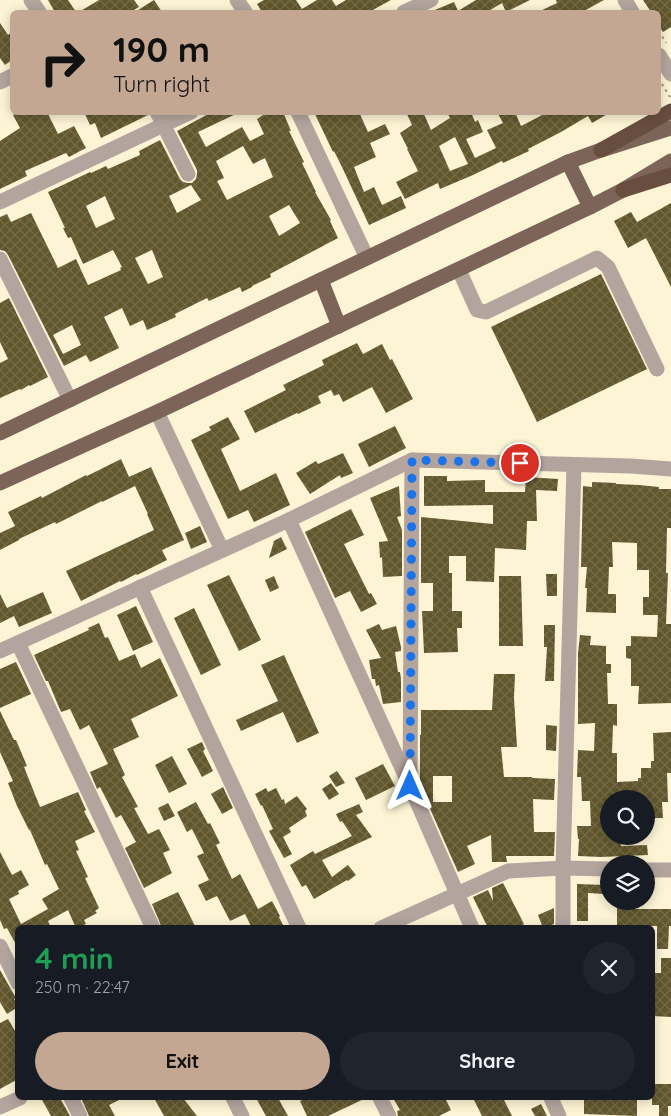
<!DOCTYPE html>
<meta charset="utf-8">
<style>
body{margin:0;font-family:Quicksand,sans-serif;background:#20242c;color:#f1f3f6;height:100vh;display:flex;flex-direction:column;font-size:19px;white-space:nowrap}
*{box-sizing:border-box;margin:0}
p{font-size:16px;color:#9ea1a6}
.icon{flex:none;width:28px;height:28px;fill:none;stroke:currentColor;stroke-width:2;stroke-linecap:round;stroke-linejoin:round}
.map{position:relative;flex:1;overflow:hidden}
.panel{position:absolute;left:15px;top:925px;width:640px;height:175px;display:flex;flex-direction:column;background:#171b24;border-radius:8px;box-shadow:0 2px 12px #0003}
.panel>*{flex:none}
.banner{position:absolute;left:10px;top:10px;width:651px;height:105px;border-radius:8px;box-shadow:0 2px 12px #0003;background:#c4a792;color:#111;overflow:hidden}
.controls{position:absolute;left:600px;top:790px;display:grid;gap:10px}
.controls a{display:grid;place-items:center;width:55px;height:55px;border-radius:50%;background:#171b24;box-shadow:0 2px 12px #0003;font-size:25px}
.pin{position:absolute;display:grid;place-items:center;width:42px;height:42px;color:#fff;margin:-21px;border:2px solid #fff;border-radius:50%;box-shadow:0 1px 5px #0007}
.me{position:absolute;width:55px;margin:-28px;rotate:0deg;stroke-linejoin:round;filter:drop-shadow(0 0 4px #0008)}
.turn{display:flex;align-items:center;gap:18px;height:105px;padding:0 20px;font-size:22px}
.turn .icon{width:65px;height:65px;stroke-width:2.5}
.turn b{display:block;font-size:35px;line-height:42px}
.round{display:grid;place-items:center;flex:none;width:52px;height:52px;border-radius:26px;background:#20242c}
.head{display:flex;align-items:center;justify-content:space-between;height:85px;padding:0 20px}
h1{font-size:30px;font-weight:700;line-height:38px;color:#1e9e55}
.primary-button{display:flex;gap:10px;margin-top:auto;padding:10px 20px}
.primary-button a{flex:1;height:58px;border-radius:30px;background:#c4a792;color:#111;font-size:20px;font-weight:700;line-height:58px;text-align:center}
.primary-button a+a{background:#20242c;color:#f1f3f6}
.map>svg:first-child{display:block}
</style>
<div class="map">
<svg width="671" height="1116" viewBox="0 0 671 1116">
<defs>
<pattern id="building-cross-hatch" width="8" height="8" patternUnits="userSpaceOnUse" patternTransform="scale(1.25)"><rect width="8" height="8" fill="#61562c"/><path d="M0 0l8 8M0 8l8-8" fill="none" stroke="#746b48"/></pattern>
</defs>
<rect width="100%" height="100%" fill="#fcf4d4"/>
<!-- building -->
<g fill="url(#building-cross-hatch)" fill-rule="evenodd">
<polygon points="48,0 68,0 76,12 55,12"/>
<polygon points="99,0 134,0 139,7 130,12 79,12"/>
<polygon points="154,0 162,12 135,12"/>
<polygon points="264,0 296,0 302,9 317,0 332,0 336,6 346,0 391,0 369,12 262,12 257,4"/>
<polygon points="476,0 530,0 506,12 502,3 487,12 430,12 454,2 458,11"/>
<polygon points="556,0 604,0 582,12 538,12 557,3"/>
<polygon points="643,0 671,0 671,27 663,32 659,26 659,12 651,12"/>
<polygon points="0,23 8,35 12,32 12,60 5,65 0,58"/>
<polygon points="18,112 47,112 58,134 74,126 86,148 69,157 66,153 25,171 27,176 0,189 0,141 20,128 13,115"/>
<polygon points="84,112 148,112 148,115 101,138 95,123 90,125"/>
<path d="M212,112h28l-42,20 8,15 36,-20 8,14 14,-7 -7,-15 11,-7h15l8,19h-2l15,31 -2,1 14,29h-1l16,28 -1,1 8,17 -68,36 1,3 -19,9v1l-10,5 -2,-5 -31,14 -2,-3 -32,16 1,3 -29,13 -4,-10 -13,6 -8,-18 -18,9 15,31 -29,14 -4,-7 -22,11 -56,-111 -3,-4 -5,-1v-33l7,-3 4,8 20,-9 27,55 18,-9 12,26 33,-15 -1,-2 2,-1 -9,-17 -30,14 -12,-27 -3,1 -5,-10h2l-17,-36 42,-20 1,1 15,-7 2,3 32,-14 -1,-4 21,-11 20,39 3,3 5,1h4l4,-4 1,-5v-4l-20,-39zM243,146l10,18 12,-6 8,19 -46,23 -10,-19 7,-3 -8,-17zM191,185l10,15 -24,13 -8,-17zM105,196l10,23 -19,9 -10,-22zM289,205l11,18 -21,13 -10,-20zM152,250l11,27 -15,7 -13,-26zM72,325l9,20 -18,9 -10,-19z"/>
<polygon points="314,112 359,112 368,132 385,124 390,134 370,143 376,157 354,167 364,192 374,187 382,205 401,196 406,208 369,225 342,167 334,151 333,152"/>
<path d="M406,112h17l8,18 19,-12 -3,-6h24l4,10 3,-2 5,12 -17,7 9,19 21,-10 -9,-18 16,-7 -6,-11h18l6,14 27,-14h63l-19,11 -4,-7 -27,16 -33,17 1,2 -26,12 -1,-2 -29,14 -33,14 -2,-6 -33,16 -9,-17 22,-11 -11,-22h1l-8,-16 12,-8zM455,137l13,27 -18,7 -11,-25z"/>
<polygon points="671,203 671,287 646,238 628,248 614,221 631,212 637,222"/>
<polygon points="601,274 647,369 537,422 491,327"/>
<polygon points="9,298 48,377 30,386 29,385 21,390 20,389 0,398 0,363 8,359 0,342 0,303"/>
<polygon points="357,343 363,354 382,344 390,360 392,359 413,399 386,413 372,387 343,402 339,394 334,396 331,390 318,396 321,403 298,414 297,413 255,433 244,411 286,390 283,385 324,365 322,360"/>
<polygon points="228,417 240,439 221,449 240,491 276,473 290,505 254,522 248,510 228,519 191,440 211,430 209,427"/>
<polygon points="395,426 406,448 369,467 358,444"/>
<polygon points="343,453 353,473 341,478 340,475 310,494 296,473 316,461 318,464"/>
<polygon points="121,459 129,477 151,467 184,540 162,550 167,560 137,575 136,574 121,582 120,581 81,601 66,571 154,530 147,514 148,514 135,486 102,502 102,501 56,524 55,522 19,539 19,540 0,550 0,533 15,526 8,512 41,496 42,498 86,475 87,476"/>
<polygon points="424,476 447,476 447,481 485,480 485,492 525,492 526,477 558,479 557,491 536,490 537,521 527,521 526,550 495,548 494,582 466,581 466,556 449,556 449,573 452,573 452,611 462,611 462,628 457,628 458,652 424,653 422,611 433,611 433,583 421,583 421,517 493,524 493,505 424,506"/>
<polygon points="592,482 616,483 616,484 639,485 659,487 659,489 671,489 671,528 667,528 666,573 668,573 666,624 671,624 671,703 638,704 639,686 631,686 631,659 626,658 626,646 631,646 631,636 657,637 658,615 643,615 643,597 649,597 649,570 637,570 637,543 612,542 613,567 609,567 608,594 616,594 616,613 586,612 587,588 585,588 587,567 581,567 583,486 592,487"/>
<polygon points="399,486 401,516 397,517 402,530 402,576 383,577 382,557 380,558 379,542 388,541 370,498"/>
<polygon points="351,509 364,535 344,544 369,594 371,593 377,604 361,612 350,591 335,598 305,532"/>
<polygon points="200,526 207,542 191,549 185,533"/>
<polygon points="281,537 287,549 269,558 274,541"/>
<polygon points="546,574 557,574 557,596 547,596"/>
<polygon points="229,575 261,640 239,651 207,585"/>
<polygon points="274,576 279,588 270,592 265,580"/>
<polygon points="499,576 521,576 523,646 499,646"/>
<polygon points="43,592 52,613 19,627 14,616 0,623 0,594 7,608"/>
<polygon points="136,606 153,642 133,651 117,615"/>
<polygon points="194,608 221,665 201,675 174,618"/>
<polygon points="99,623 105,638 108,637 119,661 135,654 141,668 160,658 178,696 131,719 139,737 113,749 125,775 122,777 138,807 134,808 148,834 159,829 170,850 163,853 172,873 144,888 125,848 136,842 121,815 116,818 100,787 97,789 90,772 108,764 89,725 80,730 70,709 61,712 48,681 46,681 34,655 89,630 88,628"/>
<polygon points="379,624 382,630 396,626 401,647 401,651 395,652 398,672 400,672 401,679 401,702 383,704 379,685 376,686 375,679 372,679 369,660 381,658 366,630"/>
<polygon points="544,625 555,625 554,681 545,681 547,647 544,647"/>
<polygon points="580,635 591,636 590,645 606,646 606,664 611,664 611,673 607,673 608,704 617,704 617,726 613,725 612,753 617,753 617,782 638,781 638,778 641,778 641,768 651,768 651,761 654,761 653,733 671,732 671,773 667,773 668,802 662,802 663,818 646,818 646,799 609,799 609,836 620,836 621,846 647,845 648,855 601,857 578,856 579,839 578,839 577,826 591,826 590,801 582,801 581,777 577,777 578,750 594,751 595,723 578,724 578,653"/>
<polygon points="284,655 319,733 297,743 283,712 241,731 236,720 278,701 261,665"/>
<polygon points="16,662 31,694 0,708 0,669"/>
<path d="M494,674h21l-1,24 3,49h-16l3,30h28v1l23,1 -1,21 -21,-1 1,33h21l-1,24h-48l1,6h-15l-1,-27 -24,11 8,18 -17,8 -38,-86v-51h1v-25h71zM433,776h19v26h-19z"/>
<polygon points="0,711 14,740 16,740 27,766 24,767 40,807 78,792 86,810 84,811 95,832 75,841 79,850 76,851 88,877 85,878 99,908 95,911 97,913 84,920 86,924 77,928 76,928 68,910 48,921 51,928 18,928 18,948 7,928 4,929 0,920 0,852 12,875 21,870 29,885 18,891 19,894 9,899 21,924 48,909 42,899 59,889 47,864 45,865 30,830 29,830 17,806 8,783 13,781 0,752"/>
<polygon points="546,725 557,726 556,751 546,750"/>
<polygon points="202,742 205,749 203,751 213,771 202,777 187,749"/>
<polygon points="172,756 187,784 169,793 155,765"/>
<polygon points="383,764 395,786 366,800 355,778"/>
<polygon points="337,771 345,783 336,787 329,776"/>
<polygon points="331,783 339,794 329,800 322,789"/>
<polygon points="223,787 233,808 222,814 211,794"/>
<polygon points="266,788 268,792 276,788 282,800 284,799 285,804 297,796 307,809 305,811 307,816 289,828 291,832 283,837 292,854 284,858 269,831 273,829 262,805 261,806 255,794"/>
<polygon points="196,802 208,824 210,823 220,843 216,845 232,879 240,874 258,909 272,901 280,916 279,917 284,927 252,928 245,914 230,921 217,896 206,901 198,885 209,880 197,856 204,853 192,829 187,832 177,812"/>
<polygon points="168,803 175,816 164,821 158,808"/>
<polygon points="359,804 363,812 356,815 372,837 322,860 332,877 348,865 356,875 348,881 347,880 314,899 306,885 302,887 290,865 313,851 315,854 352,836 342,821 340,822 336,814"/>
<polygon points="503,883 524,924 517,928 488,928 473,897 488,890 493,901 492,888"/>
<polygon points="577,884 605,885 604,894 588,893 588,921 577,921"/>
<polygon points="178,892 196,928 162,928 152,904"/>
<polygon points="617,901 630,901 630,909 671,909 671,926 669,926 668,949 657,949 657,926 630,926 630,928 617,928"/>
<polygon points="554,908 554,924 543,928 538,915"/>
<polygon points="661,958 671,958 671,1017 652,1016 652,973 661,973"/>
<polygon points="0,970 16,998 14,999 18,1005 18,1007 7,1014 0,1002"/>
<polygon points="8,1019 18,1036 18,1079 0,1089 0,1023"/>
<polygon points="652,1084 671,1084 671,1106 668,1106 668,1116 659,1116 659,1105 652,1105"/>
<polygon points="41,1098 60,1098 70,1116 51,1116"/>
<polygon points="81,1098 123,1098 109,1105 115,1116 89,1116"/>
<polygon points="154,1098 183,1098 197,1116 164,1116"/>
<polygon points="256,1098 278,1098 288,1116 266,1116"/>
<polygon points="307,1098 366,1098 328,1116 307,1116 300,1101"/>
<polygon points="393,1098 445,1098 451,1110 439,1116 398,1116 397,1111 400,1110"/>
<polygon points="473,1098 503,1098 512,1116 482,1116"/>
<polygon points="584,1098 637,1098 637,1116 584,1114"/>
<polygon points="541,1104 547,1116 535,1116 531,1109"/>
</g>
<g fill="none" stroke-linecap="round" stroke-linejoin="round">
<!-- path -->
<g stroke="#9d9780" stroke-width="2" stroke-dasharray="2.5 4" stroke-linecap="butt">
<polyline points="659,31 666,43"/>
<polyline points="662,84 671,99"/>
</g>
<!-- minor -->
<g stroke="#b3a59e" stroke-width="15">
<polyline points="31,0 39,12"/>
<polyline points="237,0 245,12"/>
<polyline points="625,0 632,12"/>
<polyline points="404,12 431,0"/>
<polyline points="659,55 671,74"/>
<polyline points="0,82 12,76"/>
<polyline points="157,112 188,174"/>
<polyline points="298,112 367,258"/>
<polyline points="0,202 191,112"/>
<polyline points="0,259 70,400"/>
<polyline points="459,270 477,310 486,312 597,258 608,267 657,369"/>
<polyline points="157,412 222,550"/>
<polyline points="289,520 410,786 472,928"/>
<polyline points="140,587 299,928"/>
<polyline points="18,643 153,928"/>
<polyline points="0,651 289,520 412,460 631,466 671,469"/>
<polyline points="410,781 412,460"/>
<polyline points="646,870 671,870"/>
<polyline points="381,928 508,871 563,868 609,869"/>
<polyline points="563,928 563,868 574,465"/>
<polyline points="0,946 18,983"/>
<polyline points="71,1098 80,1116"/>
<polyline points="233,1098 242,1116"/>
<polyline points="380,1098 389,1116"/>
<polyline points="551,1098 559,1116"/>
<polyline points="0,1107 20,1098"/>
</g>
<!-- major -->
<g stroke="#7c6458" stroke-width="15">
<polyline points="568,162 590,207"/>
<polyline points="321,280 339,326"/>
<polyline points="0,433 568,162 601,150 671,128"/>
<polyline points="0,483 157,412 590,207 623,190 671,161"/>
</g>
<!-- highway -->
<g stroke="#684e3f" stroke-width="15">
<polyline points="601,150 671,111"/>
<polyline points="623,190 671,175"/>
</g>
</g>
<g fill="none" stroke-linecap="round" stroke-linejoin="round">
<!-- route -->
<polyline stroke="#1a73e8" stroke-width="9" stroke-dasharray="0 16.2" points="410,786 412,460 520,463"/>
</g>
</svg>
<div class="controls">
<a><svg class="icon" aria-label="search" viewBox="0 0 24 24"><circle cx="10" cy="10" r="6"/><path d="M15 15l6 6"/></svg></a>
<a><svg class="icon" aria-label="layers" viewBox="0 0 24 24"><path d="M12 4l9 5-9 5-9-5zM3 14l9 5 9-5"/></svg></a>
</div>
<div class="pin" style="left:520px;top:463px;background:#d93025"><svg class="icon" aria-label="arrive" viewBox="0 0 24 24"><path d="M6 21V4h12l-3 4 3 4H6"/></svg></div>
<svg class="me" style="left:410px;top:786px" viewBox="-20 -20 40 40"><path d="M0-17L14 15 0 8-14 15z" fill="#1a73e8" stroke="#fff" stroke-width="4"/></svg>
<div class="banner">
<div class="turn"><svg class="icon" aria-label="right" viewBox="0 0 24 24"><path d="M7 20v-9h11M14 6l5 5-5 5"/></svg><div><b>190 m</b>Turn right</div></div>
</div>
<section class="panel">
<div class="head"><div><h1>4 min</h1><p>250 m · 22:47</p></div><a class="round"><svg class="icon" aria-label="close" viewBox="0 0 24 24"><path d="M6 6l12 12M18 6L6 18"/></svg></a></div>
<div class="primary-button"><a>Exit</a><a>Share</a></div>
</section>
</div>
